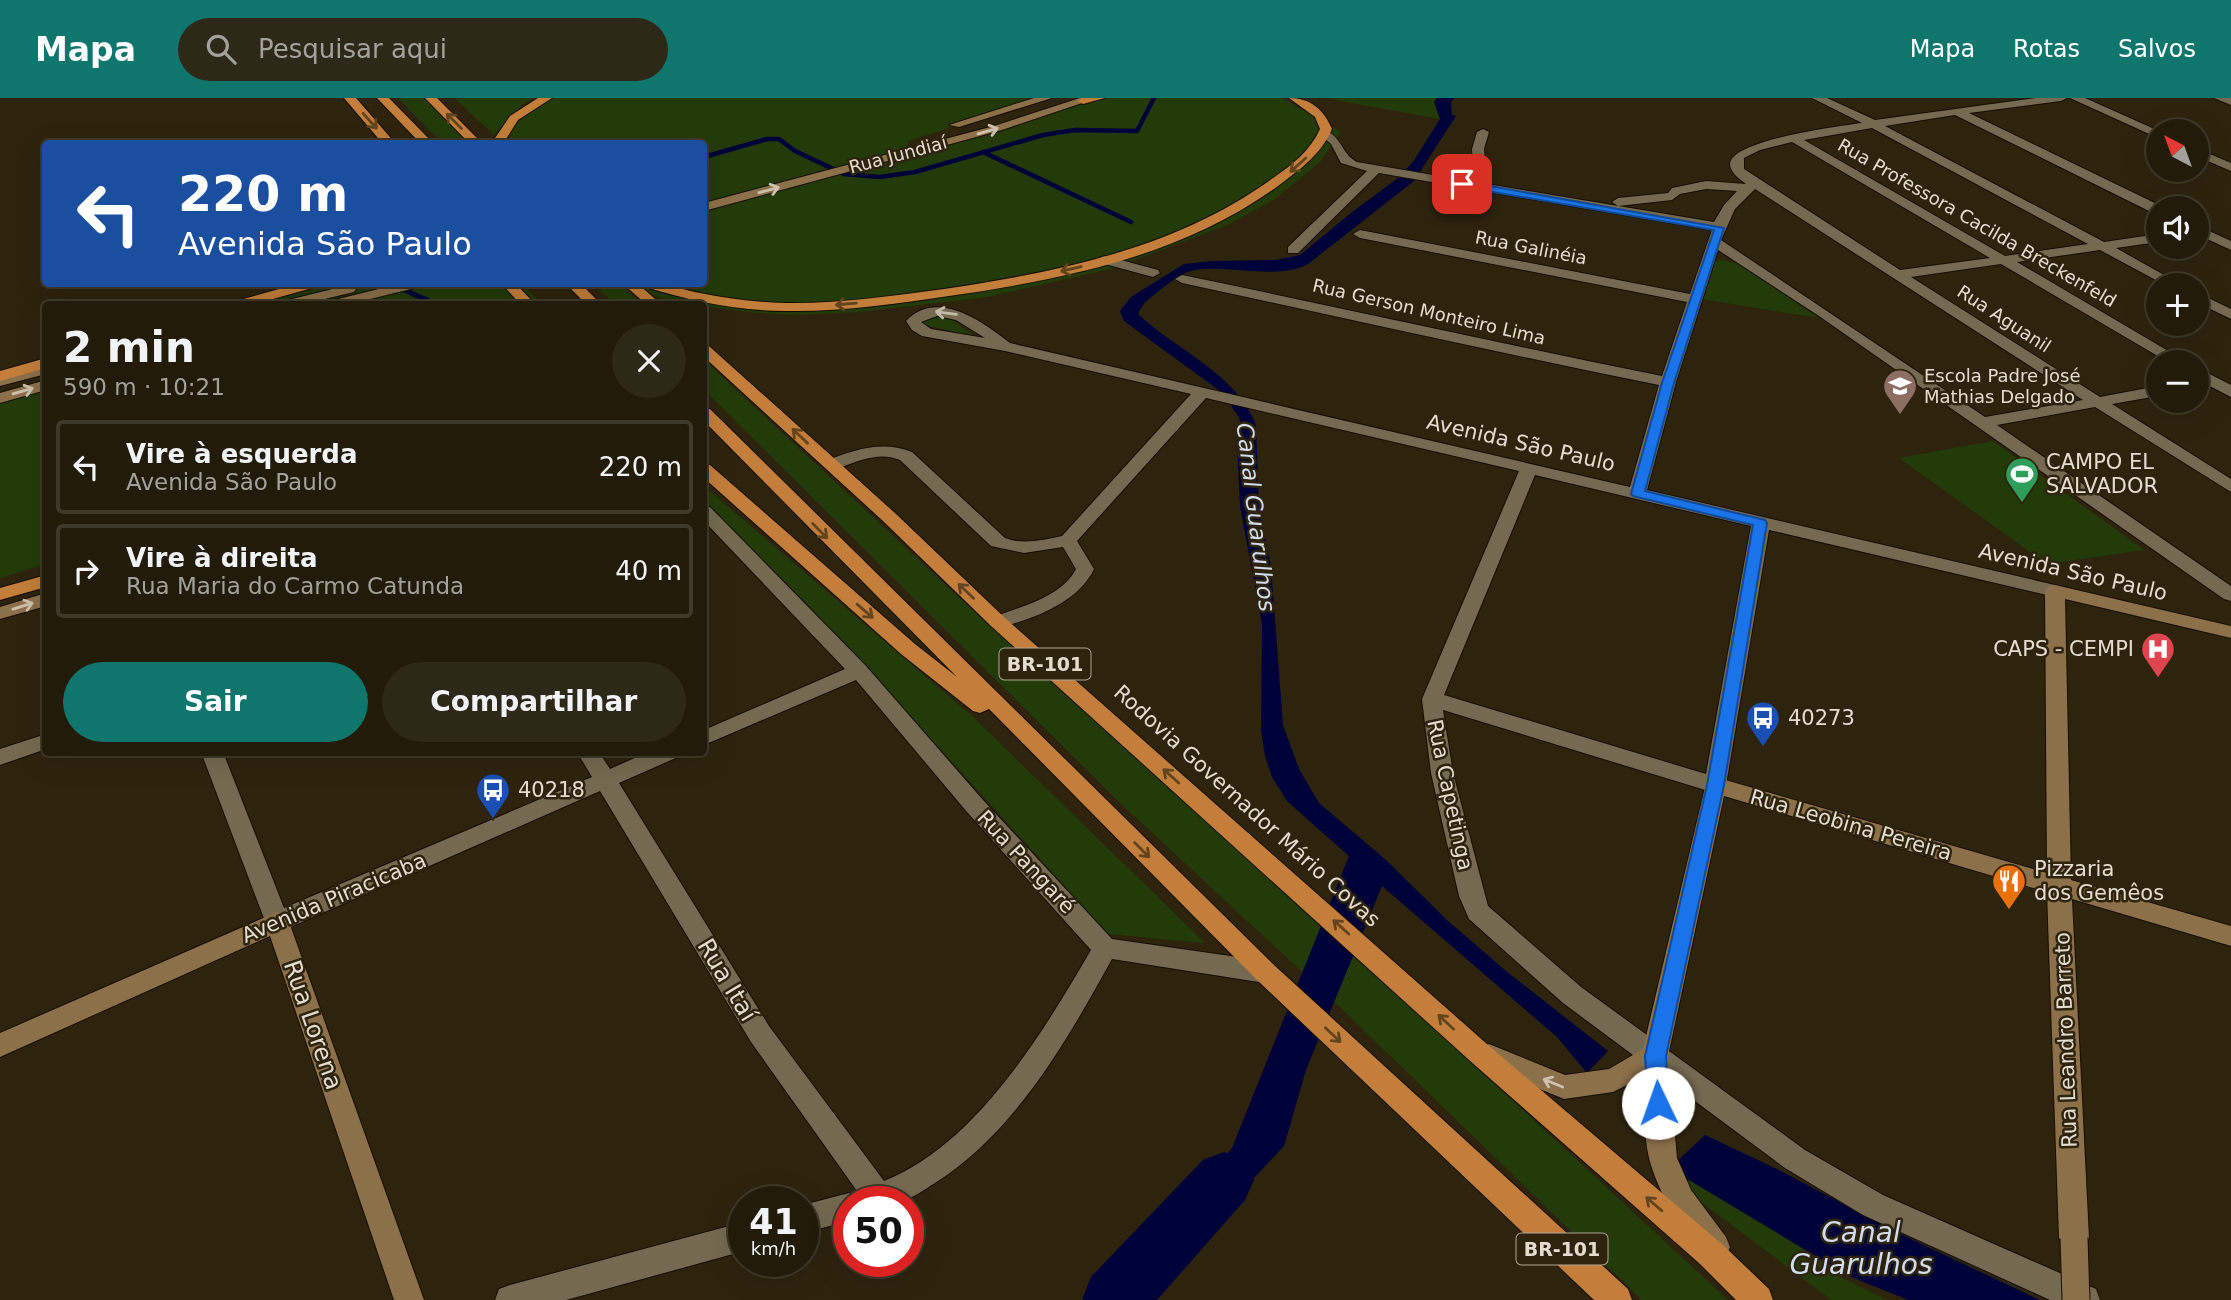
<!DOCTYPE html>
<html lang="pt">
<meta charset="utf-8">
<style>
body{margin:0;font-family:"DejaVu Sans",sans-serif;background:#2e2818;color:#f1f3f6;height:100vh;display:flex;flex-direction:column;font-size:26px;white-space:nowrap}
*{box-sizing:border-box;margin:0}
p{font-size:23px;color:#a2a19c}
.icon{flex:none;width:38px;height:38px;fill:none;stroke:currentColor;stroke-width:2;stroke-linecap:round;stroke-linejoin:round}
.map{position:relative;flex:1;overflow:hidden}
.side{position:absolute;left:42px;top:203px;width:665px;height:455px;display:flex;flex-direction:column;background:#221b0a;border-radius:7px;box-shadow:0 7px 28px #0002,0 0 0 2px #3f392b}
.side>*{flex:none}
.guide{position:absolute;left:42px;top:42px;width:665px;height:147px;border-radius:7px;box-shadow:0 7px 28px #0002,0 0 0 2px #3f392b;background:#1a4fa0;color:#fff;overflow:hidden}
.needle{width:46px;rotate:319deg}
.fabs{position:absolute;left:2146px;top:21px;display:grid;gap:14px}
.fabs a{display:grid;place-items:center;width:63px;height:63px;border-radius:50%;background:#221b0a;box-shadow:0 7px 28px #0002,0 0 0 2px #3f392b;font-size:35px}
.speed{position:absolute;left:728px;top:1088px;display:flex;gap:14px;font-size:35px;font-weight:700;text-align:center}
.speed>*{display:grid;place-content:center;width:91px;height:91px;border-radius:50%;background:#221b0a;box-shadow:0 7px 28px #0002,0 0 0 2px #3f392b;line-height:1}
.speed small{font-size:18px;font-weight:400}
.speed .limit{border:10px solid #d22;background:#fff;color:#111}
.pin{position:absolute;display:grid;place-items:center;width:60px;height:60px;color:#fff;margin:-30px;border-radius:14px;box-shadow:0 4px 10px #0006}
.me{position:absolute;width:77px;margin:-38px;rotate:357deg;stroke-linejoin:round;filter:drop-shadow(0 0 5px #0008)}
.turn{display:flex;align-items:center;gap:24px;height:147px;padding:0 21px;font-size:32px}
.turn .icon{width:91px;height:91px;stroke-width:2.5}
.turn b{display:block;font-size:49px;line-height:60px}
.round{display:grid;place-items:center;flex:none;width:74px;height:74px;border-radius:37px;background:#2e2818}
.head{display:flex;align-items:center;justify-content:space-between;height:119px;padding:0 21px}
h1{font-size:42px;font-weight:800;line-height:52px}
.cta{display:flex;gap:14px;margin-top:auto;padding:14px 21px}
.cta a{flex:1;height:80px;border-radius:42px;background:#0f766e;color:#fff;font-size:28px;font-weight:800;line-height:80px;text-align:center}
.cta a+a{background:#2e2818;color:#f1f3f6}
ul{padding:0;list-style:none}
li{display:flex;align-items:center;gap:21px;height:94px;margin:0 14px 10px;padding:0 7px;border:4px solid #3f392b;border-radius:7px}
li div{flex:1}
li b{display:block;font-size:26px}
li em{font-style:normal}
header{display:flex;align-items:center;gap:42px;box-sizing:border-box;height:98px;padding:0 35px;background:#0f766e;color:#fff}
header strong{font-size:33px}
nav{display:flex;gap:38px;margin-inline-start:auto;font-size:24px}
.search{width:490px;height:63px;background:#2e2818;display:flex;align-items:center;gap:18px;box-sizing:border-box;padding:0 24px;border-radius:38px;color:#a2a19c;font-size:26px}
.map>svg:first-child{display:block}
</style>
<header>
<strong>Mapa</strong>
<div class="search"><svg class="icon" aria-label="search" viewBox="0 0 24 24"><circle cx="10" cy="10" r="6"/><path d="M15 15l6 6"/></svg>Pesquisar aqui</div>
<nav><a>Mapa</a><a>Rotas</a><a>Salvos</a></nav>
</header>
<div class="map">
<svg width="2231" height="1202" viewBox="0 0 2231 1202">
<rect width="100%" height="100%" fill="#2e240e"/>
<!-- green -->
<g fill="#233b09">
<polygon points="398,0 425,0 473,45 442,45"/>
<polygon points="455,0 536,0 525,4 494,37"/>
<polygon points="546,0 1046,0 908,43 907,53 1084,0 1282,0 1341,34 1320,64 1275,101 1227,127 1114,170 987,199 860,214 796,217 747,214 680,205 641,194 632,186 704,186 704,46 497,46 514,20"/>
<polygon points="1330,0 1436,0 1440,21 1340,3"/>
<polygon points="1719,162 1742,166 1818,220 1701,201 1714,164"/>
<polygon points="320,186 522,186 542,206 237,206"/>
<polygon points="593,186 620,186 643,206 615,206"/>
<polygon points="937,217 950,220 974,238 925,227 923,223"/>
<polygon points="704,262 1006,543 1456,950 1728,1202 1642,1202 1342,911 1117,702 704,292"/>
<polygon points="45,292 45,466 0,480 0,303"/>
<polygon points="1993,343 2144,452 2047,466 1899,360"/>
<polygon points="704,388 974,620 1205,845 1108,836 873,577 704,407"/>
<polygon points="1679,1076 1797,1146 1844,1181 1888,1202 1831,1202 1697,1101"/>
</g>
<!-- water -->
<g fill="#000339">
<path d="M1437,0h17l-3,5 1,12 4,1 -42,65 -106,83c-34,19 -94,-5 -125,10 -8,4 -16,11 -23,16 -10,8 -17,12 -22,24 38,36 98,59 118,111l3,84 12,58 12,158 16,44 20,34 67,57 62,61 58,50 102,80 -21,22 -30,-36 -175,-151 -76,184 -22,76 -89,95 -18,-28 55,-65 117,-292 -62,-55 -15,-24 -7,-21 -4,-26 1,-106 -22,-118 -3,-65 4,-14 -2,-10 -19,-26 -96,-70 -4,-10 11,-14 53,-33 27,-3 64,-1 25,-5 51,-42 47,-35 15,-16 27,-43 -6,-17z"/>
<polygon points="1705,1037 1777,1071 1896,1134 2040,1202 1908,1202 1849,1178 1679,1076 1672,1068"/>
</g>
<g fill="none" stroke-linecap="round" stroke-linejoin="round">
<!-- stream-far1 -->
<g stroke="#000339" stroke-width="4.5">
<polyline points="983,54 1131,124"/>
<polyline points="704,59 767,41 779,41 795,53 844,76 880,79 915,74 1043,37 1075,32 1137,33 1154,0"/>
<polyline points="391,186 415,197"/>
</g>
<!-- stream -->
<polyline stroke="#000339" stroke-width="5" points="411,195 436,206"/>
<!-- river -->
<polygon fill="#000339" fill-rule="evenodd" points="1224,1054 1245,1062 1254,1082 1245,1102 1157,1202 1082,1202 1091,1179 1203,1062"/>
<!-- street casing -->
<g stroke="#160d00" stroke-width="2">
<g id="street">
<path d="M1812,0h15l48,22 160,-22h32l-6,3 -92,12 194,94 -5,1v6l-5,-1 -198,-98 -70,11 219,116 54,-8v8l-42,6 66,37h-17l-65,-35 -83,12 170,100h-19l-167,-98 -90,13 189,120 58,-11v10l-46,8 119,75v13l-136,-85 -98,18 234,161v15l-7,-2 -405,-283 -101,-66 -42,132 -29,108 408,95 7,2 3,4 -3,4 -7,2 -286,-67 -43,255 -3,6 -8,2 -272,-83 10,63 35,133 93,81 224,163 78,45 213,94 4,11h-50l-187,-85 -78,-47 -222,-165 -94,-84 -10,-23 -28,-123 -9,-74 97,-228 -313,-73 -129,143 17,28c-16,34 -61,50 -96,59l-7,-2 -3,-4 3,-4c28,-11 70,-20 85,-49l-13,-22 -39,6 -33,-7 -91,-86c-25,-10 -45,4 -69,10l-9,-5 3,-4c30,-11 56,-21 87,-9l93,86c18,7 38,2 57,-2l129,-142 -186,-43 -83,-15 -10,-6 -6,-9c31,-33 77,1 104,22l620,144 29,-102c-159,-32 -318,-68 -477,-102l-7,-4 7,-4c160,33 320,69 480,101l25,-74 -327,-64 -7,-4 7,-4 330,64 22,-64 -333,-57 -81,80h-10v-6l79,-76 -26,-8 -10,-19 -12,-10 10,-2c14,9 14,23 28,30l117,20 -2,-33 5,-17 6,-3 6,3 -5,17 3,35 227,38 10,-17 13,-14 -31,-2 -26,5 -8,6 -54,6 -6,-4 6,-4 50,-5 4,-5 34,-7 40,3c-5,-4 -16,-11 -16,-20 1,-24 110,-38 132,-41zM1872,30l216,116 -83,12 -201,-116zM1792,44l198,116 -90,12 -156,-101v-11l16,-8zM1755,91l328,211 -98,17 -264,-177 14,-31zM937,218l19,4 29,18 -54,-9 -10,-7zM1535,377l216,51 -45,248 -262,-79z"/>
<polygon points="2070,0 2085,0 2159,33 2158,40"/>
<polygon points="2214,0 2231,0 2231,7"/>
<polygon points="2196,50 2231,65 2231,73 2196,58"/>
<polygon points="2196,127 2231,143 2231,152 2196,136"/>
<polygon points="1106,158 1158,172 1160,175 1153,179 1101,165 1101,159"/>
<polygon points="2196,194 2231,211 2231,221 2196,204"/>
<polygon points="2196,269 2231,287 2231,299 2196,281"/>
<path d="M704,408l6,1 156,159 117,134 129,139 153,22 9,4 4,7 -4,7 -9,4 -153,-24c-46,83 -96,172 -177,224 -11,7 -21,14 -33,18 -15,5 -37,1 -53,1v19l-46,12v-28l46,-12 4,2 4,-4 -106,-149 -151,-251 -314,138 -9,3 -9,-3 -67,-177h22l61,156 308,-131 -15,-25h22l11,17 38,-17h33l-3,5 -59,26 150,243 115,155c93,-37 159,-149 207,-231l-124,-138 -111,-132 -152,65v-15l141,-61 -141,-148z"/>
<polygon points="46,636 46,651 0,667 0,651"/>
<polygon points="744,1124 744,1153 566,1202 495,1202 499,1191 510,1187"/>
</g>
</g>
<!-- secondary casing -->
<g stroke="#160d00" stroke-width="2">
<g id="secondary">
<polygon points="1034,0 1052,0 959,29 949,27"/>
<polygon points="1080,0 1097,0 1002,32 704,113 704,105 994,28"/>
<polygon points="399,186 421,186 419,189 350,206 328,206 330,203"/>
<polygon points="349,187 356,191 354,194 304,206 282,206 284,203"/>
<polygon points="46,266 46,276 0,288 0,278"/>
<polygon points="46,282 46,292 0,305 0,295"/>
<path d="M2055,487l176,41v12l-166,-39 6,281 160,46v20l-159,-47 17,339 -4,10 -11,5 -11,-5 -4,-10 -12,-346 -323,-96 -56,260 9,102 14,32 35,47 4,10 -4,10 -11,5c-27,-11 -59,-75 -66,-104 -6,-25 -4,-55 -6,-81l-30,15 -49,7 -85,-35 -3,-8 3,-8 10,-4 76,31 44,-6 34,-20 64,-270 8,-2 332,96 -2,-282 3,-4z"/>
<polygon points="46,495 46,508 0,521 0,509"/>
<polygon points="277,814 286,817 289,824 424,1202 394,1202 270,838 0,959 0,935"/>
</g>
</g>
<!-- highway casing -->
<g stroke="#160d00" stroke-width="2">
<g id="highway">
<polygon points="344,0 356,0 396,46 383,46"/>
<polygon points="377,0 389,0 434,46 421,46"/>
<polygon points="425,0 437,0 483,46 470,46"/>
<polygon points="538,0 552,0 518,22 503,46 491,46 510,18"/>
<polygon points="1105,0 1083,6 1077,3 1082,0"/>
<path d="M1289,0c22,0 35,12 43,31 -10,24 -30,39 -50,54 -96,72 -216,96 -333,113 -53,8 -109,16 -163,15 -48,0 -95,-10 -141,-24l-2,-3c20,-2 38,5 57,9 28,6 56,9 85,10 52,1 106,-7 159,-14 115,-17 233,-41 329,-111 19,-13 37,-27 47,-49l-5,-12z"/>
<polygon points="297,186 318,186 316,189 255,206 234,206 236,203"/>
<polygon points="502,186 516,186 535,206 520,206"/>
<polygon points="566,186 581,186 601,206 586,206"/>
<polygon points="623,186 638,186 661,206 646,206"/>
<polygon points="704,246 709,248 895,415 1005,520 1487,946 1722,1146 1769,1191 1773,1202 1736,1202 1700,1166 1469,962 991,528 883,423 704,259"/>
<polygon points="46,260 46,270 0,283 0,273"/>
<polygon points="704,309 710,311 1274,867 1628,1191 1632,1202 1594,1202 1256,881 989,611 980,615 973,613 901,556 704,380 704,366 710,367 915,546 957,579 704,323"/>
<polygon points="46,477 46,489 0,502 0,490"/>
</g>
</g>
<!-- street -->
<use href="#street" fill="#756a51" fill-rule="evenodd"/>
<!-- secondary -->
<use href="#secondary" fill="#8c704a" fill-rule="evenodd"/>
<!-- highway -->
<use href="#highway" fill="#c27e3a" fill-rule="evenodd"/>
<!-- secondary-bridge casing -->
<g stroke="#160d00" stroke-width="29" stroke-linecap="butt">
<polyline id="secondary-bridge" points="2074,1140 2076,1202"/>
</g>
<!-- secondary-bridge -->
<use href="#secondary-bridge" stroke="#8c704a" stroke-width="27"/>
</g>
<!-- one-way arrows -->
<defs><path id="oneway-shaft" d="M-6 0H5M1.5-3L5.5 0L1.5 3" fill="none" stroke-width="1.6" stroke-linecap="round" stroke-linejoin="round" transform="scale(1.75)"/></defs>
<g stroke="#62441d">
<use href="#oneway-shaft" transform="translate(370 23) rotate(48)"/>
<use href="#oneway-shaft" transform="translate(454 23) rotate(-135)"/>
<use href="#oneway-shaft" transform="translate(1298 67) rotate(138)"/>
<use href="#oneway-shaft" transform="translate(1071 171) rotate(167)"/>
<use href="#oneway-shaft" transform="translate(846 206) rotate(175)"/>
<use href="#oneway-shaft" transform="translate(800 338) rotate(-137)"/>
<use href="#oneway-shaft" transform="translate(820 433) rotate(45)"/>
<use href="#oneway-shaft" transform="translate(966 493) rotate(-136)"/>
<use href="#oneway-shaft" transform="translate(865 513) rotate(41)"/>
<use href="#oneway-shaft" transform="translate(1171 678) rotate(-138)"/>
<use href="#oneway-shaft" transform="translate(1142 752) rotate(45)"/>
<use href="#oneway-shaft" transform="translate(1341 829) rotate(-138)"/>
<use href="#oneway-shaft" transform="translate(1446 924) rotate(-137)"/>
<use href="#oneway-shaft" transform="translate(1333 937) rotate(43)"/>
<use href="#oneway-shaft" transform="translate(1654 1106) rotate(-139)"/>
</g>
<g stroke="#cdc1ae">
<use href="#oneway-shaft" transform="translate(988 33) rotate(-16)"/>
<use href="#oneway-shaft" transform="translate(769 92) rotate(-15)"/>
<use href="#oneway-shaft" transform="translate(23 293) rotate(-16)"/>
<use href="#oneway-shaft" transform="translate(23 508) rotate(-17)"/>
<use href="#oneway-shaft" transform="translate(1553 985) rotate(-158)"/>
</g>
<use stroke="#c2baa9" href="#oneway-shaft" transform="translate(946 215) rotate(-173)"/>
<!-- route -->
<polygon fill="#1a73e8" stroke="#114b97" stroke-width="2" points="1462,83 1724,130 1674,285 1645,393 1765,422 1767,425 1724,687 1666,958 1669,1005 1666,1012 1658,1014 1651,1012 1648,1005 1645,958 1707,687 1753,427 1633,398 1631,396 1662,285 1714,132 1458,88 1457,86"/>
<!-- icons -->
<defs>
<g id="school-pin" transform="scale(1.75)"><path d="M0 17L-7.5 6A9.5 9.5 0 1 1 7.5 6Z" fill="#8d6e63" stroke="#2e240e"/><path d="M0-5L7-2L0 1L-7-2ZM-4 1L0 2.5L4 1V4Q0 6-4 4Z" fill="#fff"/></g>
<g id="stadium-pin" transform="scale(1.75)"><path d="M0 17L-7.5 6A9.5 9.5 0 1 1 7.5 6Z" fill="#2e9e5b" stroke="#2e240e"/><path d="M0-5a6.5 5 0 1 0 0 10a6.5 5 0 1 0 0-10ZM-3.5-1.8h7v3.6h-7Z" fill="#fff"/></g>
<g id="hospital-pin" transform="scale(1.75)"><path d="M0 17L-7.5 6A9.5 9.5 0 1 1 7.5 6Z" fill="#e0444e" stroke="#2e240e"/><path d="M-5-5h3v3.5h4V-5h3V5h-3V1.5h-4V5h-3Z" fill="#fff"/></g>
<g id="bus-pin" transform="scale(1.75)"><path d="M0 17L-7.5 6A9.5 9.5 0 1 1 7.5 6Z" fill="#1a4fb4" stroke="#2e240e"/><path d="M-5-6H5V4H4V6H2V4H-2V6H-4V4H-5ZM-3.5-4V0h7V-4ZM-3.5 1.2v1.5H-2V1.2ZM2 1.2v1.5H3.5V1.2Z" fill="#fff"/></g>
<g id="restaurant-pin" transform="scale(1.75)"><path d="M0 17L-7.5 6A9.5 9.5 0 1 1 7.5 6Z" fill="#e8710a" stroke="#2e240e"/><path d="M-5-6h1v4h1v-4h1v4h1v-4h1v5L-1.5 .5V6h-2V.5L-5-1ZM5-6V6H3V1.5H1.5Q1.5-4 5-6Z" fill="#fff"/></g>
</defs>
<g fill-rule="evenodd">
<use href="#school-pin" x="1900" y="288"/>
<use href="#stadium-pin" x="2022" y="376"/>
<use href="#hospital-pin" x="2158" y="551"/>
<use href="#bus-pin" x="1763" y="620"/>
<use href="#bus-pin" x="493" y="692"/>
<use href="#restaurant-pin" x="2009" y="783"/>
</g>
<g text-anchor="middle" stroke-width="5" stroke-linejoin="round" paint-order="stroke">
<!-- far-street labels -->
<g font-size="18" fill="#e3dccf" stroke="#2e240e">
<text transform="translate(898 57) rotate(-15)" y="6">Rua Jundiaí</text>
<text transform="translate(1977 125) rotate(30)" y="6">Rua Professora Cacilda Breckenfeld</text>
<text transform="translate(1531 150) rotate(11)" y="6">Rua Galinéia</text>
<text transform="translate(1429 214) rotate(13)" y="6">Rua Gerson Monteiro Lima</text>
<text transform="translate(2004 221) rotate(33)" y="6">Rua Aguanil</text>
</g>
<!-- far-poi labels -->
<g font-size="18" fill="#e3dccf" stroke="#2e240e" text-anchor="start">
<text x="1924" y="284">Escola Padre José<tspan x="1924" dy="21">Mathias Delgado</tspan></text>
</g>
<!-- shield labels -->
<g fill="#2e240e" stroke="#ada595" stroke-width="2">
<rect x="999.5" y="550.5" width="91" height="31" rx="5"/>
<rect x="1516.5" y="1135.5" width="91" height="31" rx="5"/>
</g>
<g font-size="19" font-weight="bold" fill="#e3dccf">
<text x="1045" y="573">BR-101</text>
<text x="1562" y="1158">BR-101</text>
</g>
<!-- street labels -->
<g font-size="21" fill="#e3dccf" stroke="#2e240e">
<text transform="translate(1521 345) rotate(13)" y="7">Avenida São Paulo</text>
<text transform="translate(2073 474) rotate(13)" y="7">Avenida São Paulo</text>
<text transform="translate(1450 697) rotate(78)" y="7">Rua Capetinga</text>
<text transform="translate(1247 708) rotate(42)" y="7">Rodovia Governador Mário Covas</text>
<text transform="translate(1851 727) rotate(16)" y="7">Rua Leobina Pereira</text>
<text transform="translate(1026 764) rotate(47)" y="7">Rua Pangaré</text>
<text transform="translate(334 800) rotate(-23)" y="7">Avenida Piracicaba</text>
<text transform="translate(2066 942) rotate(-92)" y="7">Rua Leandro Barreto</text>
</g>
<!-- poi labels -->
<g font-size="21" fill="#e3dccf" stroke="#2e240e" text-anchor="start">
<text x="2046" y="371">CAMPO EL<tspan x="2046" dy="24">SALVADOR</tspan></text>
<text x="2134" y="558" text-anchor="end">CAPS - CEMPI</text>
<text x="1788" y="627">40273</text>
<text x="518" y="699">40218</text>
<text x="2034" y="778">Pizzaria<tspan x="2034" dy="24">dos Gemêos</tspan></text>
</g>
<!-- water labels -->
<g font-size="23" font-style="italic" fill="#d2dcee" stroke="#2e240e">
<text transform="translate(1256 419) rotate(83)" y="8">Canal Guarulhos</text>
</g>
<!-- near-street labels -->
<g font-size="24" fill="#e3dccf" stroke="#2e240e">
<text transform="translate(727 882) rotate(59)" y="8">Rua Itaí</text>
<text transform="translate(313 927) rotate(71)" y="8">Rua Lorena</text>
</g>
<!-- near-water labels -->
<g font-size="28" font-style="italic" fill="#d2dcee" stroke="#2e240e">
<text x="1861" y="1144">Canal<tspan x="1861" dy="32">Guarulhos</tspan></text>
</g>
</g>
</svg>
<div class="fabs">
<a><svg class="needle" viewBox="-14 -14 28 28"><path d="M0-13l5 13h-10z" fill="#e53935"/><path d="M0 13l5-13h-10z" fill="#a2a19c"/></svg></a>
<a><svg class="icon" aria-label="sound" viewBox="0 0 24 24"><path d="M4 9h4l5-4v14l-5-4H4zM17 9q2 3 0 6"/></svg></a>
<a>+</a>
<a>−</a>
</div>
<div class="speed"><div>41<small>km/h</small></div><div class="limit">50</div></div>
<div class="pin" style="left:1462px;top:86px;background:#d93025"><svg class="icon" aria-label="arrive" viewBox="0 0 24 24"><path d="M6 21V4h12l-3 4 3 4H6"/></svg></div>
<svg class="me" style="left:1658px;top:1005px" viewBox="-20 -20 40 40"><circle r="19" fill="#fff"/><path d="M0-13L10 11 0 6-10 11z" fill="#1a73e8"/></svg>
<div class="guide">
<div class="turn"><svg class="icon" aria-label="left" viewBox="0 0 24 24"><path d="M17 20v-9H6M10 6l-5 5 5 5"/></svg><div><b>220 m</b>Avenida São Paulo</div></div>
</div>
<section class="side">
<div class="head"><div><h1>2 min</h1><p>590 m · 10:21</p></div><a class="round"><svg class="icon" aria-label="close" viewBox="0 0 24 24"><path d="M6 6l12 12M18 6L6 18"/></svg></a></div>
<ul>
<li><svg class="icon" aria-label="left" viewBox="0 0 24 24"><path d="M17 20v-9H6M10 6l-5 5 5 5"/></svg><div><b>Vire à esquerda</b><p>Avenida São Paulo</p></div><em>220 m</em></li>
<li><svg class="icon" aria-label="right" viewBox="0 0 24 24"><path d="M7 20v-9h11M14 6l5 5-5 5"/></svg><div><b>Vire à direita</b><p>Rua Maria do Carmo Catunda</p></div><em>40 m</em></li>
</ul>
<div class="cta"><a>Sair</a><a>Compartilhar</a></div>
</section>
</div>
